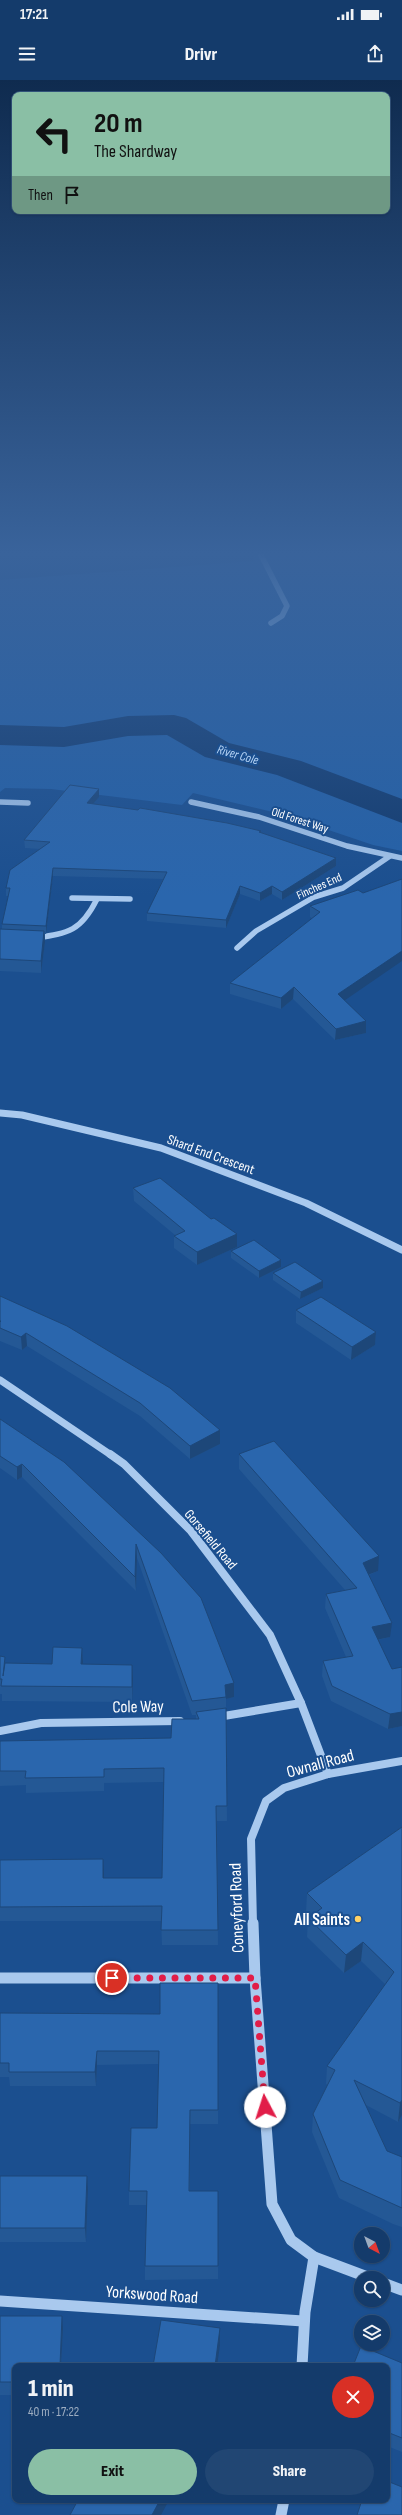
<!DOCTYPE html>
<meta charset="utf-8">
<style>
body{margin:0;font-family:"Sofia Sans Condensed",sans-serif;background:#214673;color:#f1f3f6;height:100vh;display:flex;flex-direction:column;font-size:15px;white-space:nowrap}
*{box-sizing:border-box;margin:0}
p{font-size:13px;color:#9dadc1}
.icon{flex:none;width:22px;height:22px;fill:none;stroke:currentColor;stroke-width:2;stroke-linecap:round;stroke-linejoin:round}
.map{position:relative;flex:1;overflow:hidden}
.drawer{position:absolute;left:12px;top:2283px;width:378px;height:140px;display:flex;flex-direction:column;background:#143b6b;border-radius:8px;box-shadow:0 1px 3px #0004,0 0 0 1px #33557e}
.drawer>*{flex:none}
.banner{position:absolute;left:12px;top:12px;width:378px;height:122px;border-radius:8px;box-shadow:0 1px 3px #0004,0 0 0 1px #33557e;background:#8abfa5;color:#111;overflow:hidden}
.needle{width:26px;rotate:139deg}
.buttons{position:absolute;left:354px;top:2147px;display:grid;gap:8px}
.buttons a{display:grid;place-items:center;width:36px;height:36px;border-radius:50%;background:#143b6b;box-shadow:0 1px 3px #0004,0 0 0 1px #33557e;font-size:20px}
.pin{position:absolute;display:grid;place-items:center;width:34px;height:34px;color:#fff;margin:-17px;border:2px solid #fff;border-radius:50%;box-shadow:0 1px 4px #0007}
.me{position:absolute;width:44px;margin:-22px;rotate:355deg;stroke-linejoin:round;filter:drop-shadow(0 0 3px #0008)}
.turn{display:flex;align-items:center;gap:14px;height:84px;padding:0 16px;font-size:18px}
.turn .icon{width:52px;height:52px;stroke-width:2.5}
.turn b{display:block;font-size:28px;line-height:34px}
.then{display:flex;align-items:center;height:38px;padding:0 16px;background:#0003;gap:8px;font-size:15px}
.round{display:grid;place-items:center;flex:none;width:42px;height:42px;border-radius:21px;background:#214673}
.overview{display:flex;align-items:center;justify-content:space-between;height:68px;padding:0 16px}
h1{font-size:24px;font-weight:800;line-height:30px}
.action{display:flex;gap:8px;margin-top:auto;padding:8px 16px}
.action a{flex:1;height:46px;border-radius:24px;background:#8abfa5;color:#111;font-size:16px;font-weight:800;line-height:46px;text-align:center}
.action a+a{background:#214673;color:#f1f3f6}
.status{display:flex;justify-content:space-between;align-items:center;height:28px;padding:0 20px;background:#143b6b;direction:ltr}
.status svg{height:11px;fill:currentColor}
header{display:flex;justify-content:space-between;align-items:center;height:52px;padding:0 16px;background:#143b6b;font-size:18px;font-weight:800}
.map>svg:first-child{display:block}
</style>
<div class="status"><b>17:21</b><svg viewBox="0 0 49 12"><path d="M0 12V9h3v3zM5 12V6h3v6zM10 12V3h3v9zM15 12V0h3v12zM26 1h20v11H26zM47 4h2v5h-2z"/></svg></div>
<header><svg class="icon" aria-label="menu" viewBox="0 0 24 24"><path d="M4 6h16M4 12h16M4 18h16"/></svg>Drivr<svg class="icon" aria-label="share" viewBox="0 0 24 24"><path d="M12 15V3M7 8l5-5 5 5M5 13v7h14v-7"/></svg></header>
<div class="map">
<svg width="402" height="2435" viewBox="0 0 402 2435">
<rect width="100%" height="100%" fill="#1b4f8f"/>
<!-- green -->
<polygon fill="#2461a8" points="252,475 402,475 402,771 373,765 281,734 193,713 182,725 51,709 5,708 0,712 0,500 255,481"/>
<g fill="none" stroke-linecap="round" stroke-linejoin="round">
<!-- stream -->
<polyline stroke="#9cc4f0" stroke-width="5.5" points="261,475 287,526 282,536 271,543"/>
<!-- river -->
<polygon fill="#123a6d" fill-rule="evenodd" points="174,635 186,638 229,663 301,681 402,719 402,743 277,695 205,677 167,655 128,656 64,667 0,665 0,645 64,647 128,636"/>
<!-- minor-far3 -->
<g stroke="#a9c9ee" stroke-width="5.5">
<polyline points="0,722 28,723"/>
<polyline points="191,722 259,737 347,766 402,778"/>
<polyline points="72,818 130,819"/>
<path d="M36,858c33,-5 45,-7 61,-39"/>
<polyline points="237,868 256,851 314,817 343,808 390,776"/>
</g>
<!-- minor-far2 -->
<g stroke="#a9c9ee" stroke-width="7">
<polyline points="0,1033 22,1035 161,1068 306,1123 402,1170"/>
<polyline points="0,1300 111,1375"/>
</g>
<!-- minor-far1 -->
<g stroke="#a9c9ee" stroke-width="8">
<polyline points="110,1374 124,1384 191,1451 270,1555 301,1623 328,1694"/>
<polyline points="218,1637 301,1623"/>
<polyline points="0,1651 41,1643 180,1641"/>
<polyline points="253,1844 251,1759 266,1721 284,1708 328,1694 402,1681"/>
</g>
<!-- minor -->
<g stroke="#a9c9ee" stroke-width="11">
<polyline points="253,1843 255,1898 272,2124 291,2160 314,2177 305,2232 302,2286"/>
<polyline points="0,1898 255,1898"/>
<polyline points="314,2177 370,2198"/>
<polyline points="383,2203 402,2210"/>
<polyline points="0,2221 303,2241"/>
<polyline points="281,2435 284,2420"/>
</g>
</g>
<!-- wall -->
<g fill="#245895">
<polygon points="99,717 93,724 261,753 336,778 336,786 282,820 272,814 260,821 240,814 226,848 147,841 147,833 163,799 53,796 46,854 45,854 45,862 41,893 0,891 0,849 2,849 2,844 8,816 6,816 6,808 40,769 25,768 24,760"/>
<polygon points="358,810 345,920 366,953 335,960 293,919 281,929 230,914 230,903 312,838 310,837 310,826"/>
<polygon points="133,1108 237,1167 197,1185 174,1168 174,1156 175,1155 134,1121"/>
<polygon points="231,1171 281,1180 281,1187 259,1198 231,1178"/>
<polygon points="273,1193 323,1201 323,1208 300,1219 273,1200"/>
<polygon points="0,1216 220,1364 190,1379 140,1336 27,1266 22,1270 0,1261"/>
<polygon points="296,1230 376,1252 375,1265 351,1280 296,1243"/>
<polygon points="0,1339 161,1473 234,1617 226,1619 227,1741 217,1741 218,1865 162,1865 161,1841 0,1841 0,1780 104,1794 104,1798 162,1798 164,1702 104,1703 104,1711 26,1713 26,1705 0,1706 0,1661 171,1658 196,1639 196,1635 192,1635 137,1478 136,1511 22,1397 17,1400 0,1388"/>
<polygon points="239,1374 378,1491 369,1495 390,1557 378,1560 392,1589 402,1587 402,1646 388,1649 331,1621 322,1596 323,1581 346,1577 325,1528 326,1514 345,1510 239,1389"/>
<polygon points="82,1568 83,1585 132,1585 133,1599 132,1622 2,1621 2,1614 0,1614 0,1576 5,1577 5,1583 52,1584"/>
<polygon points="402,1747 402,2035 398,2042 366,2025 387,2071 402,2077 402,2147 393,2144 339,2118 312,2052 313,2034 328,2005 326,2004 327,1986 385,1904 361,1881 344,1893 307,1857 308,1838 310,1836 306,1832 307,1813"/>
<polygon points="218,1903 218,2044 190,2044 190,2111 218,2111 218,2199 145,2200 145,2186 147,2125 129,2125 129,2111 157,2048 159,1984 97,1985 96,2006 10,2006 9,1997 0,1997 0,1933 160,1934"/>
<polygon points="0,2096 88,2110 86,2162 0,2162"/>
<polygon points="0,2236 63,2249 61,2286 15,2286 15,2315 0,2315"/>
<polygon points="402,2283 402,2372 387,2366 387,2286"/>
</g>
<!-- shaded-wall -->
<g fill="#1d4779">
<polygon points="99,709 99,717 87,731 87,723"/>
<polygon points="336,778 336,786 282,820 282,812"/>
<polygon points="53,788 53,796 46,854 46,846"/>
<polygon points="240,806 240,814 226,848 226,840"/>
<polygon points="272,806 272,814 260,821 260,813"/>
<polygon points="44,851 45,862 41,893 41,881"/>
<polygon points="402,871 402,881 338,925 338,914"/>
<polygon points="294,907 293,919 281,929 281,918"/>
<polygon points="366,941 366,953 335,960 336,949"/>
<polygon points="237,1154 237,1167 197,1185 197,1172"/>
<polygon points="281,1180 281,1187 259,1198 259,1191"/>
<polygon points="323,1201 323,1208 300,1219 301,1212"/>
<polygon points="376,1252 375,1265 351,1280 352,1267"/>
<polygon points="26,1253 27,1266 22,1270 21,1257"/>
<polygon points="220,1350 220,1364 190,1379 190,1366"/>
<polygon points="22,1384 22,1397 17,1400 17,1387"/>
<polygon points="136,1464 137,1478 136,1511 135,1497"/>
<polygon points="379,1476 378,1491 362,1497 363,1483"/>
<polygon points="392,1543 390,1557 371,1561 372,1547"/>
<polygon points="82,1568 83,1582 82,1599 81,1584"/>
<polygon points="132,1585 133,1599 132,1622"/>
<polygon points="234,1603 234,1617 226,1619 225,1605"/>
<polygon points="402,1632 402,1646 388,1649 390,1634"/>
<polygon points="103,1779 104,1794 103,1812"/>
<polygon points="363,1862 361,1881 344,1893 346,1875"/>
<polygon points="97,1971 97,1985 96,2006 95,1992"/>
<polygon points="402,2020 402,2035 398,2042 400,2023"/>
<polygon points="87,2096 88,2110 86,2162 85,2148"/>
<polygon points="62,2236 63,2249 61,2286 60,2286"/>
<polygon points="220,2248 220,2265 217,2286 215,2286"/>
<polygon points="160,2420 169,2420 161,2435 152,2435"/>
</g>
<!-- building -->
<g fill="#2a66ad" stroke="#1d4779">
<polygon points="70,705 99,709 87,723 138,730 140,728 227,743 261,751 259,752 336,778 282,812 272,806 260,813 240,806 226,840 147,833 167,792 53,788 46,846 2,844 10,808 6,808 10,790 50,762 24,760"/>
<polygon points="402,799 402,871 338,914 366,941 336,949 294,907 281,918 230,903 320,832 310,826 358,810 363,813"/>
<polygon points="0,849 44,851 41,881 0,879"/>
<polygon points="160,1098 211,1139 214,1138 237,1154 197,1172 174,1156 185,1151 133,1108"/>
<polygon points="254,1160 281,1180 259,1191 231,1171"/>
<polygon points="295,1182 323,1201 301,1212 273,1193"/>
<polygon points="0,1216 67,1246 170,1308 220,1350 190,1366 140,1323 26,1253 21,1257 0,1248 0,1242 1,1241 0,1241"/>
<polygon points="321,1217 376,1252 352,1267 296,1230"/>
<polygon points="0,1339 64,1382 161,1473 201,1518 234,1603 225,1605 226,1617 192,1621 136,1464 135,1497 22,1384 17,1387 0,1376"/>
<polygon points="274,1361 379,1476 363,1483 392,1543 372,1547 392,1589 402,1587 402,1632 390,1634 332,1606 323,1581 353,1576 326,1514 357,1508 239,1374"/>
<polygon points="53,1567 82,1568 81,1584 132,1585 132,1607 1,1606 2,1599 0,1599 0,1576 5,1577 3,1596 5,1583 52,1584"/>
<polygon points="226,1628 227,1726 216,1726 218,1850 161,1850 162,1826 0,1827 0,1780 103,1779 103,1798 162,1798 164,1688 104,1689 104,1697 25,1698 26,1691 0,1691 0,1661 171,1658 172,1639 199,1639 196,1632"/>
<polygon points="402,1747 402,2020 400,2023 354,2000 387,2071 402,2077 402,2128 340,2100 313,2034 335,1990 327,1986 394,1892 363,1862 346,1875 308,1838 322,1828 307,1813"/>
<polygon points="160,1903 218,1903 218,2030 190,2030 189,2111 218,2111 218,2186 145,2186 147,2111 129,2111 131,2048 157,2048 159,1971 97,1971 95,1992 9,1992 9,1983 0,1983 0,1933 160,1934"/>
<polygon points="0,2096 87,2096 85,2148 0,2148"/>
<polygon points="0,2236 62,2236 60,2286 15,2286 15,2302 0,2302"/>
<polygon points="161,2240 220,2248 215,2286 153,2286"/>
<polygon points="361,2266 402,2283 402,2358 387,2352 387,2286 353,2286"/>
<polygon points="387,2401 402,2407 402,2435 357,2435 362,2420 387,2420"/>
<polygon points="78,2420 160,2420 152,2435 70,2435"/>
</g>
<!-- sky -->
<linearGradient id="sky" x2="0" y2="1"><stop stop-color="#0f2b4f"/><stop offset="0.58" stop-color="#39639b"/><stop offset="1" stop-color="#39639b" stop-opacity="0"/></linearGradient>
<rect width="402" height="816" fill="url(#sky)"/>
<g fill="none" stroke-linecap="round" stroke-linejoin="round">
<!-- route -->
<polyline stroke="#e11d48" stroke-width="7" stroke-dasharray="0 12.6" points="112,1898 255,1898 265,2027"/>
</g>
<!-- markers -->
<circle fill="#ffd166" stroke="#1b4f8f" stroke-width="1.5" cx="358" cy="1839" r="4"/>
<g text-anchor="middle" stroke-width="4" stroke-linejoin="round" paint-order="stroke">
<!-- far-street labels -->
<g font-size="12" fill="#fff" stroke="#1b4f8f">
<text transform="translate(300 740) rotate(18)" y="4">Old Forest Way</text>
<text transform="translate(319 806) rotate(-24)" y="4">Finches End</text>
</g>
<!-- far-water labels -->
<g font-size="13" font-style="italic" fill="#b5d3f5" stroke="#1b4f8f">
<text transform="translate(238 674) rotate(16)" y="5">River Cole</text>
</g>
<!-- street labels -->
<g font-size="14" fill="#fff" stroke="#1b4f8f">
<text transform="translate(211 1074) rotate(20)" y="5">Shard End Crescent</text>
<text transform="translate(211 1459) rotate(50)" y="5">Gorsefield Road</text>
</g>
<!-- near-street labels -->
<g font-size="17" fill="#fff" stroke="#1b4f8f">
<text transform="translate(138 1626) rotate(-1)" y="6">Cole Way</text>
<text transform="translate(320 1683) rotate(-15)" y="6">Ownall Road</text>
<text transform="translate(236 1828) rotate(-92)" y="6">Coneyford Road</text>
<text transform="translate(152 2214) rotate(4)" y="6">Yorkswood Road</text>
</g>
<!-- near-poi labels -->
<g font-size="17" font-weight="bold" fill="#fff" stroke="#1b4f8f" text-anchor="end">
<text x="350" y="1845">All Saints</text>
</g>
</g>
</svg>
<div class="buttons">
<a><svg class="needle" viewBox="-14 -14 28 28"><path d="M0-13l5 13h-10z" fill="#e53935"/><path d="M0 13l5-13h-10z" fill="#9dadc1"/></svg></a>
<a><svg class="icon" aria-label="search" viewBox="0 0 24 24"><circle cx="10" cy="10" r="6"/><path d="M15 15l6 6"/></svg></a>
<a><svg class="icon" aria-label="layers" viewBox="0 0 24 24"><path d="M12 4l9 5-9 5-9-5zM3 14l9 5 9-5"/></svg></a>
</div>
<div class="pin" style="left:112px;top:1898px;background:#d93025"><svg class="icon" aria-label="arrive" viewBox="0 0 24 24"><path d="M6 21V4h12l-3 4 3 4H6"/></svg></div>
<svg class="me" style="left:265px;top:2027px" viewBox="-20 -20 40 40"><circle r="19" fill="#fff"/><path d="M0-13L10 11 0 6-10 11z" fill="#e11d48"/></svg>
<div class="banner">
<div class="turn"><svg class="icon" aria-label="left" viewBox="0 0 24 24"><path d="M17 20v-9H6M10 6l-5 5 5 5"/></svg><div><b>20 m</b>The Shardway</div></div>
<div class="then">Then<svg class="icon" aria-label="arrive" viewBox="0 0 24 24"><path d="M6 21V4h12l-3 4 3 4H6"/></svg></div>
</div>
<section class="drawer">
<div class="overview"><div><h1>1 min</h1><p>40 m · 17:22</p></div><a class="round" style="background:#d93025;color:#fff"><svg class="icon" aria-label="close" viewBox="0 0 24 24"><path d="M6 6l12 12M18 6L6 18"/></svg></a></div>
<div class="action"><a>Exit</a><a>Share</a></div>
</section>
</div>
